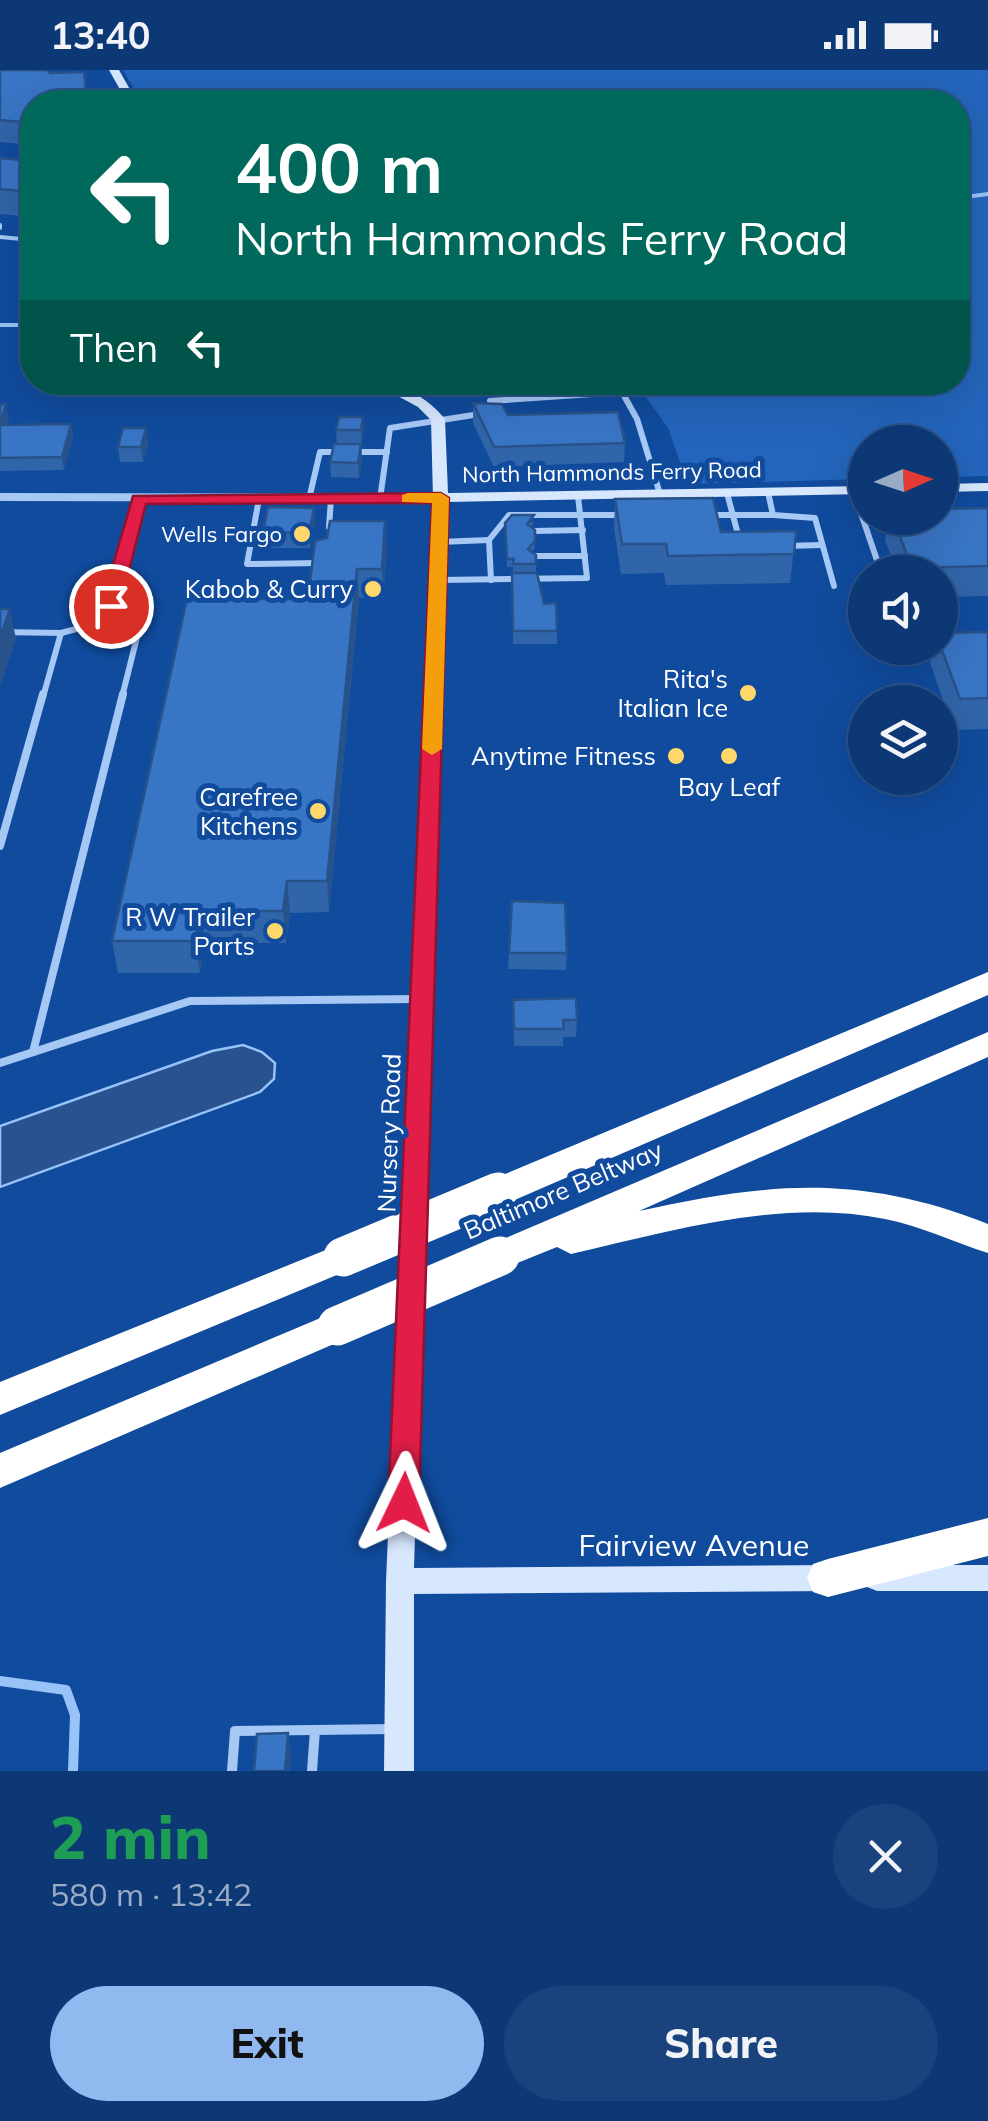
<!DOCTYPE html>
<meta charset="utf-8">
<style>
body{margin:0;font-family:Mulish,sans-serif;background:#1a437e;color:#f1f3f6;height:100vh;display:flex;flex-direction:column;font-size:38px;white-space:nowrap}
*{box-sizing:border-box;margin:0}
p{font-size:32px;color:#9aacc5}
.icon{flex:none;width:55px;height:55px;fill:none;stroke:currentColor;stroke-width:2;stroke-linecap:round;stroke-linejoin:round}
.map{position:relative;height:1701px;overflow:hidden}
.sheet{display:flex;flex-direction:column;background:#0c3876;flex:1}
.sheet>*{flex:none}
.banner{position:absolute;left:20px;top:20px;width:950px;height:305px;border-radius:40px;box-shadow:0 10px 40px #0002,0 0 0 2px #2c5288;background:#00695c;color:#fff;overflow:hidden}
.needle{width:65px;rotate:87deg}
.fabs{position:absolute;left:848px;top:355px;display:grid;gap:20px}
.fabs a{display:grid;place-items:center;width:110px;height:110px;border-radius:50%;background:#0c3876;box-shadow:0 10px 40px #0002,0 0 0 2px #2c5288;font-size:50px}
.pin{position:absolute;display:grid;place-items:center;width:85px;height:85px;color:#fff;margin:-42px;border:5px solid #fff;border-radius:50%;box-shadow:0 2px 10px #0007}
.me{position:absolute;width:110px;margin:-55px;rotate:2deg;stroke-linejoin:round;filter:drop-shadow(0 0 8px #0008)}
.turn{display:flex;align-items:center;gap:35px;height:210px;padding:0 50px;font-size:45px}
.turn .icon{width:130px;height:130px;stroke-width:2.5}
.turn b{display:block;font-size:70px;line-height:85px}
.then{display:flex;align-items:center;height:95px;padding:0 50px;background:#0003;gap:20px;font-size:38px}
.round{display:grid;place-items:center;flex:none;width:105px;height:105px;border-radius:52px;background:#1a437e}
.headline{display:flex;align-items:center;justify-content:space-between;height:170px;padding:0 50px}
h1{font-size:60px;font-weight:800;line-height:75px;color:#1e9e55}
.cta{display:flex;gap:20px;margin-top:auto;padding:20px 50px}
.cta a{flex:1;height:115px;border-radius:60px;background:#90b9f0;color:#111;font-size:40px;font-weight:800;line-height:115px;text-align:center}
.cta a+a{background:#1a437e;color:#f1f3f6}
.status{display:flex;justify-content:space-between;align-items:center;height:70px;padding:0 50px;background:#0c3876;direction:ltr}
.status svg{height:28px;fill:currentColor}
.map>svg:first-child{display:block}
</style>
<div class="status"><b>13:40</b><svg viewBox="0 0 49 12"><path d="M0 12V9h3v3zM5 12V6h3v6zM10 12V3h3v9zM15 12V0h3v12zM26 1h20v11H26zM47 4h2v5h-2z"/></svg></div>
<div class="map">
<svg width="988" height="1701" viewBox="0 0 988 1701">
<rect width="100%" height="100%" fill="#104b9d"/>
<!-- green -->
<polygon fill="#2365bc" points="123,0 988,0 988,406 940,407 940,372 865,372 865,409 688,414 668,358 636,313 958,312 958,32 142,32"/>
<!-- water -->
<polygon fill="#285390" stroke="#98c3f8" stroke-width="2.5" points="243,975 262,982 275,993 274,1009 260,1022 0,1117 0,1056 212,981"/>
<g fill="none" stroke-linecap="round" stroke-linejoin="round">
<!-- stream-far1 -->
<g stroke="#98c3f8" stroke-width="4">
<polyline points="958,128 988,124"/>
<polyline points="0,255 32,255"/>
</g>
<!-- stream -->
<polyline stroke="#98c3f8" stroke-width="10" points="0,1611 66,1620 75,1645 73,1701"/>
<!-- service-far3 -->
<g stroke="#a6c8f5" stroke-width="4">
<polyline points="0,155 0,158"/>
<polyline points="0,167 32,170"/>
</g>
<!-- service-far2 -->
<g stroke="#a6c8f5" stroke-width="6">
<polyline points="491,340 490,331 622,322 637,349 660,424"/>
<polyline points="853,420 881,502"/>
<polyline points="768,422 773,445 815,448 834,516"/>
<polyline points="727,423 740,472"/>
<polyline points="259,429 247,494 322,493"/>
<polyline points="309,429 320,382 387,382"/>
<polyline points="380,429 390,358 480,344"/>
<polyline points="708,445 773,445"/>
<polyline points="329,457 331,429"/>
<polyline points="534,461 583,460"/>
<polyline points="439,472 489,470"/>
<polyline points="785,476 822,475"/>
<polyline points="535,486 585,486"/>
<polyline points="439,510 587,508 578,426"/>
<polyline points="491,510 489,470 509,445 624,445"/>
<polyline points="0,562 61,563 107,551 139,429"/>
<polyline points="43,627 61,563"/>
<polyline points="122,627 141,551"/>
</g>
<!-- service-far1 -->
<g stroke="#a6c8f5" stroke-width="8">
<polyline points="0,776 43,624"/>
<polyline points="33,982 123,624"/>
<polyline points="0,993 190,931 420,929"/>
</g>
<!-- service -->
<g stroke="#a6c8f5" stroke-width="10">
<polyline points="232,1701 235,1661 393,1659"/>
<polyline points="312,1701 315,1660"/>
</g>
<!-- tertiary -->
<polygon fill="#a6c8f5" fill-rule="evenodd" points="0,423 441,424 448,428 441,432 0,431"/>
<!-- secondary -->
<g fill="#d6e7fe" fill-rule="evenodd">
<polygon points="109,0 119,0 137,32 127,32"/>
<path d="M372,312c29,0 55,15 73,37l3,74 417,-7v8l-417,8 -34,1066 419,-3 10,4 4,9 -4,9 -10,4 -419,3v177h-30l2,-190 47,-1083 -2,-78 -13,-13z"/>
<polygon points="988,413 988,421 940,422 940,414"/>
<polygon points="877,1495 988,1495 988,1521 877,1521 867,1517 863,1508 867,1499"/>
</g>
<!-- motorway -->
<g fill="#fff" fill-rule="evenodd">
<polygon points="988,902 988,925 510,1132 498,1135 486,1132 481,1122 486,1112"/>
<path d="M988,962v25l-349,154c131,-29 222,-37 349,13v29c-35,-11 -67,-27 -103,-34 -104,-21 -213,12 -314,35l-14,-7 -57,23 -13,-4 -5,-10 5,-10z"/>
<polygon points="343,1173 356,1177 361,1187 356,1197 0,1345 0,1312"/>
<polygon points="337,1241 350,1245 356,1256 350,1267 0,1418 0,1383"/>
<polygon points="988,1448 988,1486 828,1527 813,1522 807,1508 813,1494 828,1489"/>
</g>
<!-- motorway-bridge -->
<g stroke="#fff" stroke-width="39">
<polyline points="343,1187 498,1122"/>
<polyline points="337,1256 500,1186"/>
</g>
</g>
<!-- wall -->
<g fill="#3165a9">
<polygon points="0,0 32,32 32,75 0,72"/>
<polygon points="0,88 32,91 32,147 0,144"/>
<polygon points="473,333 508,345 625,373 624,392 494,397 473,353"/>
<polygon points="0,334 9,347 6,355 71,354 73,367 64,400 0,401"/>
<polygon points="363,347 364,362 361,375 362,389 359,408 331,407 330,392 337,374 336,360"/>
<polygon points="148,373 143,392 120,392 118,377"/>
<polygon points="615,429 721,462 796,461 790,513 666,515 664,503 621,504 614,458"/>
<polygon points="314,438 315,453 310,478 264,478 263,462"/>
<polygon points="988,438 988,526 940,527 940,502 897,502 885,470 889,448 940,448"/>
<polygon points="534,452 531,457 535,478 532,482 536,485 536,502 513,502 513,497 507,497 505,453"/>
<polygon points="387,480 383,528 359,528 329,842 290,843 286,873 204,873 200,903 118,903 112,871 308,529"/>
<polygon points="512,503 544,534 557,561 557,574 513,574"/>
<polygon points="988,562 988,659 954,660 930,593 933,578 940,578"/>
<polygon points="509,883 567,883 566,900 508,899"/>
<polygon points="513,930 577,950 576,967 563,967 563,976 514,976"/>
</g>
<!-- shaded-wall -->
<g fill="#28528a">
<polygon points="6,334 9,347 3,368 0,355"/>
<polygon points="363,347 364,362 361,375 361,360"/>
<polygon points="71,354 73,367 64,400 62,387"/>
<polygon points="146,358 148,373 143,392 141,377"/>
<polygon points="361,374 362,389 359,408 358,393"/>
<polygon points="314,438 315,453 310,478 309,463"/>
<polygon points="385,451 387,480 383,528 382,499"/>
<polygon points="357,499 359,528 329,842 327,811"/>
<polygon points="10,539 16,569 0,618 0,568"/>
<polygon points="287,811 290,843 286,873 283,841"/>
<polygon points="200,841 204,873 200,903 195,871"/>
<polygon points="288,1663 291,1686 290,1701 285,1701"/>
</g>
<!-- building -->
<g fill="#3975c5" stroke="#28528a" stroke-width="2.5">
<polygon points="0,0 47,0 50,3 84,2 87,32 32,32 32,53 0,50"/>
<polygon points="0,88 32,91 32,122 0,119"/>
<polygon points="473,333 502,334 508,345 618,342 625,373 494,377"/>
<polygon points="0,334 6,334 0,355 71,354 62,387 0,388"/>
<polygon points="339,347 363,347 361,360 336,360"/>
<polygon points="123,358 146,358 141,377 118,377"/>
<polygon points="334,374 361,374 358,393 330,392"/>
<polygon points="713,428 721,462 796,461 794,484 668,486 666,474 622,474 615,429"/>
<polygon points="268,437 314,438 309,463 263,462"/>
<polygon points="988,438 988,496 912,498 893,448 940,448 940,439"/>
<polygon points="512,445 534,445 527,454 535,460 535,471 528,479 536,485 536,494 513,494 514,489 507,489 505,453"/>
<polygon points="330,451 385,451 382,499 357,499 327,811 287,811 283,841 200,841 195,871 112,871 187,529 308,529 315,471 327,468"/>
<polygon points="512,503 537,503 544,534 556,533 557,561 513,561"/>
<polygon points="0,539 10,539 0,568"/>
<polygon points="988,562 988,628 960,629 940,575 940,563"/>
<polygon points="512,831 565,833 567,883 509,883"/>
<polygon points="576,928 577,950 563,950 564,959 514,959 513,930"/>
<polygon points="288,1663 285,1701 254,1701 257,1664"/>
</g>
<!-- route -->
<polygon fill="#e11d48" stroke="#92132f" stroke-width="2.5" points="441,423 449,428 419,1433 414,1443 404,1447 393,1443 388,1433 432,433 146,434 120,536 111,541 101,536 133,426"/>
<!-- slow -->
<polygon fill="#f59e0b" points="408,423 441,423 449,428 442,679 432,685 422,679 432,433 402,432 402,425"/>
<!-- markers -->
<g fill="#ffd76a" stroke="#104b9d" stroke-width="4">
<circle cx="302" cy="464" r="10"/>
<circle cx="373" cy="519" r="10"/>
<circle cx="748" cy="623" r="10"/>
<circle cx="676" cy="686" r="10"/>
<circle cx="729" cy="686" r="10"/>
<circle cx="318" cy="741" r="10"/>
<circle cx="275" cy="861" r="10"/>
</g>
<g text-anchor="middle" stroke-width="10" stroke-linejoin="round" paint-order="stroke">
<!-- far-street labels -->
<g font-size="22" fill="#fff" stroke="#104b9d">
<text transform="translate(612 402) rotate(-1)" y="8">North Hammonds Ferry Road</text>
</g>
<!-- far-poi labels -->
<g font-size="22" fill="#fff" stroke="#104b9d" text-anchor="end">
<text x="282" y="472">Wells Fargo</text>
</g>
<!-- poi labels -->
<g font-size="25" fill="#fff" stroke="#104b9d" text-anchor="end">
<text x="353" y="528">Kabob &amp; Curry</text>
<text x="728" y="618">Rita's<tspan x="728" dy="29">Italian Ice</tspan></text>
<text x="656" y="695">Anytime Fitness</text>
<text x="729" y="726" text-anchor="middle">Bay Leaf</text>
<text x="298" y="736">Carefree<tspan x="298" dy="29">Kitchens</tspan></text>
<text x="255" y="856">R W Trailer<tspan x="255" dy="29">Parts</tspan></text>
</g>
<!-- street labels -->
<g font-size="25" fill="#fff" stroke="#104b9d">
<text transform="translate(389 1063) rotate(-88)" y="9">Nursery Road</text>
<text transform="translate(563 1120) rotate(-23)" y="9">Baltimore Beltway</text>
</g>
<!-- near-street labels -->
<g font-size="30" fill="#fff" stroke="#104b9d">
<text x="694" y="1486">Fairview Avenue</text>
</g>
</g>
</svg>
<div class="fabs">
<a><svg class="needle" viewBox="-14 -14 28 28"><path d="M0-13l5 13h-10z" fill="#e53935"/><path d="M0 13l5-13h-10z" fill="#9aacc5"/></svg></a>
<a><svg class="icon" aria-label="sound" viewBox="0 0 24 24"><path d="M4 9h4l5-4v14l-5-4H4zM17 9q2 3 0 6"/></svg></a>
<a><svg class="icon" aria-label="layers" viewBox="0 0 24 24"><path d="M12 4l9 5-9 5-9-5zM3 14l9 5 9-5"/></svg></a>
</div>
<div class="pin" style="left:111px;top:536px;background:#d93025"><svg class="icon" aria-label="arrive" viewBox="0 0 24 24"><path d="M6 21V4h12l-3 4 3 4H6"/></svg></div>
<svg class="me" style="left:404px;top:1433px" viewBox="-20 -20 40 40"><path d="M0-17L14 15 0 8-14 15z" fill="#e11d48" stroke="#fff" stroke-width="4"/></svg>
<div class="banner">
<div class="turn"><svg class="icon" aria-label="left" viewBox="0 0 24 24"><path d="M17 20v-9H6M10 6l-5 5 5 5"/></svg><div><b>400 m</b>North Hammonds Ferry Road</div></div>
<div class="then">Then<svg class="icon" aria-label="left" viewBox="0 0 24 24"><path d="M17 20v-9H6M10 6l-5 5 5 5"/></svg></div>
</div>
</div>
<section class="sheet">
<div class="headline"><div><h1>2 min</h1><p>580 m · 13:42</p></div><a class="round"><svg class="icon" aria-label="close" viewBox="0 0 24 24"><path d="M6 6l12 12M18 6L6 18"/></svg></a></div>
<div class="cta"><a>Exit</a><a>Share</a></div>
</section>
